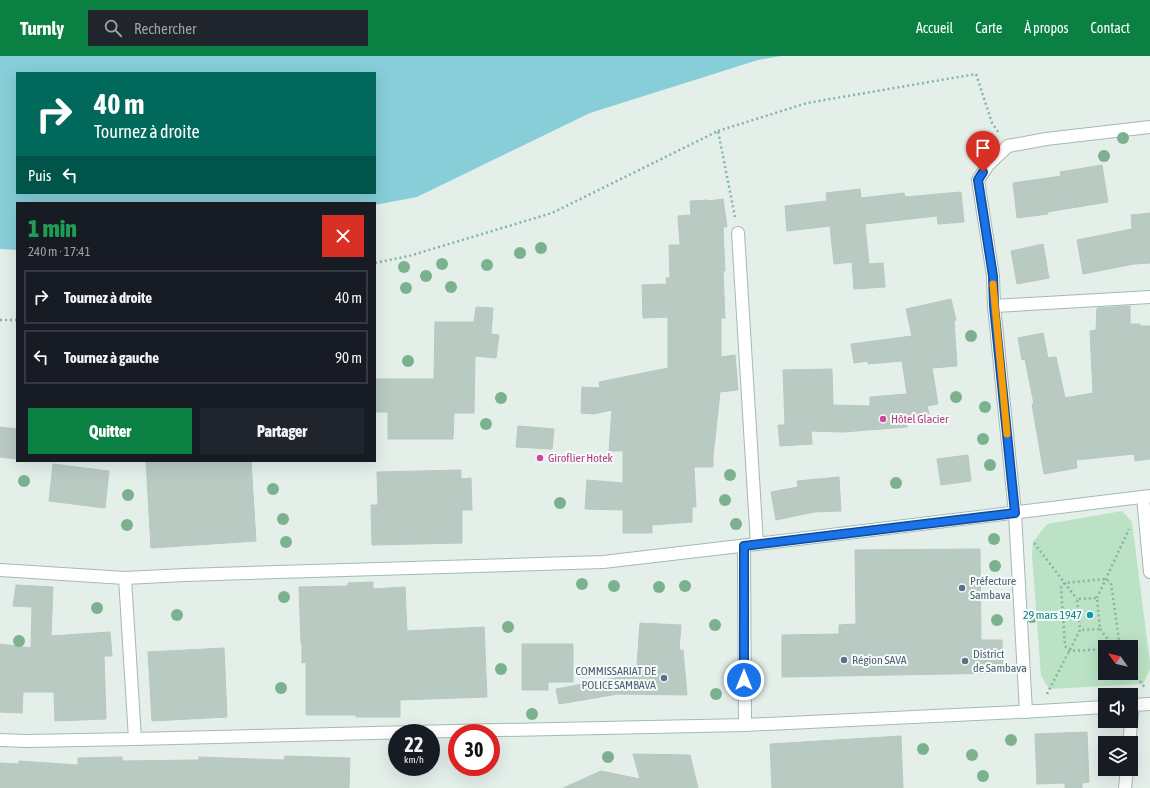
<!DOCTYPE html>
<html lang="fr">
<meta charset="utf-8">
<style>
body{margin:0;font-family:"Asap Condensed",sans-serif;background:#20242c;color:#f1f3f6;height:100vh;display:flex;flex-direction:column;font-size:15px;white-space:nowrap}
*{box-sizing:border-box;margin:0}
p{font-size:13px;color:#9ea1a6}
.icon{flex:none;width:22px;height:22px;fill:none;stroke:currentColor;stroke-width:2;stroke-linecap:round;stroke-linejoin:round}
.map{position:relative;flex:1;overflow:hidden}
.drawer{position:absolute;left:16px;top:146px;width:360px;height:260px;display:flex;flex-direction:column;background:#171b24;border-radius:0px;box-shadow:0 4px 16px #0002}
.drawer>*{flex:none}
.hud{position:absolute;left:16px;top:16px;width:360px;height:122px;border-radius:0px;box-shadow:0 4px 16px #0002;background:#00695c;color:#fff;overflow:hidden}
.needle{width:26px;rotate:304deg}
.fabs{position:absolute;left:1098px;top:584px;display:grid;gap:8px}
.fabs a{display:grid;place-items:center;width:40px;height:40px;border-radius:0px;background:#171b24;box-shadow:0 4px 16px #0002;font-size:20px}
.speed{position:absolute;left:388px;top:668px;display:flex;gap:8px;font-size:20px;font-weight:700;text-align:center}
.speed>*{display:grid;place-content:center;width:52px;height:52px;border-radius:50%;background:#171b24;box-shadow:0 4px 16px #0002;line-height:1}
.speed small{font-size:10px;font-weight:400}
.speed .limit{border:6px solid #d22;background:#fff;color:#111}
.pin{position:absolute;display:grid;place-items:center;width:34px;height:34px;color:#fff;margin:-41px -17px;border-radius:50% 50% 50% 0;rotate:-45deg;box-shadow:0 0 4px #0007}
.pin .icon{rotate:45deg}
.me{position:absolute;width:44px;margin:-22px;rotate:0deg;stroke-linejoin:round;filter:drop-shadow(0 0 3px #0008)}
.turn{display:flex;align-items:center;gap:14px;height:84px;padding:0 12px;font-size:18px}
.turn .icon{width:52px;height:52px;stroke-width:2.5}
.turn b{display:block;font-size:28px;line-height:34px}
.then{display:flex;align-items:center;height:38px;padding:0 12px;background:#0003;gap:8px;font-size:15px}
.round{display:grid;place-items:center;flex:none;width:42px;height:42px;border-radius:0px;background:#20242c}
.head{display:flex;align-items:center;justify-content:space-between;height:68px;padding:0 12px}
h1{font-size:24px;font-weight:800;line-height:30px;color:#1e9e55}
.button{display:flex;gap:8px;margin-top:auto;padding:8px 12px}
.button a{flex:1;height:46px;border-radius:0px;background:#0b8043;color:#fff;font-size:16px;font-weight:800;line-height:46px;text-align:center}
.button a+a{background:#20242c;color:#f1f3f6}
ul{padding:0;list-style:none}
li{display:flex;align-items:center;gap:12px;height:54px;margin:0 8px 6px;padding:0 4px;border:2px solid #363941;border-radius:0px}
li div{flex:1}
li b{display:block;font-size:15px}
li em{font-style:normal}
header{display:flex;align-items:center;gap:24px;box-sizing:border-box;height:56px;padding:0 20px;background:#0b8043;color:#fff}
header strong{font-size:19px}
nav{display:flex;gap:22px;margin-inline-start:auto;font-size:14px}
.search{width:280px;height:36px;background:#20242c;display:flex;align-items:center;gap:10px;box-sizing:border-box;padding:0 14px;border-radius:0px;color:#9ea1a6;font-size:15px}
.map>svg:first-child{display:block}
</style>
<header>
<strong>Turnly</strong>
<div class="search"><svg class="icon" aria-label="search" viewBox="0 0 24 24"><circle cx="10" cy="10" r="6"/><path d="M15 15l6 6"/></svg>Rechercher</div>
<nav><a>Accueil</a><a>Carte</a><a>À propos</a><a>Contact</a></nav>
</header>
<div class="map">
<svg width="1150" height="732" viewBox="0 0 1150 732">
<rect width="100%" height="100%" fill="#e4efea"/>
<!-- green -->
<path fill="#bbe2c5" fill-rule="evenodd" d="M1122,455l10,11 18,141v6l-7,15 -94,5 -8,-13 -9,-121 1,-13 14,-18zM1105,591h26v26h-26z"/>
<!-- water -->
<path fill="#87ced9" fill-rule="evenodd" d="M0,0h781l-23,4 -168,53 -173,84 -42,8v-2h-358v47l-17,-1zM17,17h358v120h-358z"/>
<!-- building -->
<g fill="#b9cac3" stroke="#b6c9c1">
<polygon points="1102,109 1108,146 1047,156 1048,158 1017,162 1013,127 1061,120 1060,116"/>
<polygon points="860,133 861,142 904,137 905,141 961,136 964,166 938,168 937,160 865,168 869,208 883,207 885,231 854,233 852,206 834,208 830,170 787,175 785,150 827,145 826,137"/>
<polygon points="723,143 727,171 723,171 725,215 723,215 725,262 721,262 721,301 735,299 738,334 720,336 713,400 713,411 694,411 696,451 692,451 692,466 652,469 652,477 623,477 623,454 585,453 587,424 623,427 623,395 609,395 612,354 594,358 581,357 582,331 600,332 599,326 668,312 668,261 643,262 642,229 667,228 666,222 670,222 669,189 680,189 678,160 691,159 690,145 708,144 708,145"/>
<polygon points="1150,157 1150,207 1134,208 1083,218 1077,184 1132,173 1131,159"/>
<polygon points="1043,188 1049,222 1017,228 1011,195"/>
<polygon points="951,243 956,264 954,265 957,310 932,312 938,348 927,350 929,358 907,361 907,371 843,376 811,375 812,388 780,390 778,369 785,369 783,314 832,313 833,349 870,350 870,341 907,338 902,305 868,308 868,305 854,307 851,288 912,280 906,253"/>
<polygon points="1130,250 1130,268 1140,268 1140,270 1150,270 1150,403 1135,405 1134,398 1076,404 1077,412 1044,418 1032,348 1034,348 1025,303 1022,304 1018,282 1043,277 1048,302 1056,301 1065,342 1093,337 1090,275 1096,274 1097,252"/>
<polygon points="476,251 493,252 491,278 499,279 496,302 475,300 474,357 454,357 453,383 388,383 388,356 375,356 375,323 434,323 435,266 474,266"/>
<polygon points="518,370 554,373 552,393 516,391"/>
<polygon points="0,371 17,373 17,403 0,401"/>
<polygon points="968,399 971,425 941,429 937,403"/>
<polygon points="146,405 251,405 256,485 151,492"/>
<polygon points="53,408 109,415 105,452 49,445"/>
<polygon points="461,414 461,423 471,422 472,454 462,454 462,487 372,489 371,449 378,449 377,416"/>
<polygon points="839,421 841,455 814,456 776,464 771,436 798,431 797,425"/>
<polygon points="980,493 981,584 1002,584 1003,617 782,621 782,579 839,578 839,569 856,568 855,494"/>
<polygon points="373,526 373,533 405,531 407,575 484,571 487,641 400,644 400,661 356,661 356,659 306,659 306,606 302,607 302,587 301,587 299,531 348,530 348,527"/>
<polygon points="16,529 53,531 51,580 110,576 112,600 104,600 106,663 55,665 54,636 23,636 22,657 0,656 0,588 31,592 32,551 13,550"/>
<polygon points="640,567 681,569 679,594 683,594 687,639 618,638 559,648 556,633 626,620 626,610 637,610"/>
<polygon points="522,588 573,588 573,626 548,626 548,634 522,634"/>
<polygon points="224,592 227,661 152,665 148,596"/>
<polygon points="1087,676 1089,726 1082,727 1082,732 1065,732 1065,727 1037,728 1035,678"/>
<polygon points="901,680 903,732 772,732 770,688"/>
<polygon points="633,698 690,699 698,732 563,732 601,715 640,723"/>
<polygon points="285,700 350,702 349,732 0,732 0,707 19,708 19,705 78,709 78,702 122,701 122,705 199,704 199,701 284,704"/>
</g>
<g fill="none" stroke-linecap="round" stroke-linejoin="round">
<!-- lane casing -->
<g stroke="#a6b8b1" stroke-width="14">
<g id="lane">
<polyline points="1129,687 1133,649"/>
<polyline points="1125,732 1127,713"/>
</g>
</g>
<!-- street casing -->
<g stroke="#a6b8b1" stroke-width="14">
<g id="street">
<polyline points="738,177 757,488"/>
<polyline points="994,250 1150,241"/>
<polyline points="1143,441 1150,516"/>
<polyline points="744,490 745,669"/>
<polyline points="125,522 135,683"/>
<polyline points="1026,656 1015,457 994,250 993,220 978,124 988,109 1008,90 1046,83 1150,71"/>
</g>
</g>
<!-- secondary casing -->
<g stroke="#a1bcb2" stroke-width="14">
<g id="secondary">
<polyline points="0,514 125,522 185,519 603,506 757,488 1150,440"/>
<polyline points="1131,649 1150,648"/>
<polyline points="0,684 26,685 135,683 454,675 745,669 1039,655 1105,651"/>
</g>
</g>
<!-- path -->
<g stroke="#81b6a4" stroke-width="2.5" stroke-dasharray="2 3" stroke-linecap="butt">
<polyline points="718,75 807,47 976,18 992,67 999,77"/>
<polyline points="375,207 409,200 552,157 718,75 735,161"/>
<polyline points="0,264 17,264"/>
<polyline points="1034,487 1077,543"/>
<polyline points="1097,542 1129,473"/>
<polyline points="1100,573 1114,591"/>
<polyline points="1105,593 1070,595 1065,590 1061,530 1065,527 1106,523 1111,527 1119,584 1115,591"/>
<polyline points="1131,613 1145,632"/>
<polyline points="1047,638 1080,574 1077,543 1097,542 1100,573 1080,574"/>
</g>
<!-- lane -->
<use href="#lane" stroke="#fff" stroke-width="12"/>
<!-- street -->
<use href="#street" stroke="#fff" stroke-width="12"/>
<!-- secondary -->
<use href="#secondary" stroke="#fff" stroke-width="12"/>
</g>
<!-- trees -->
<g fill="#7cb190">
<circle cx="1123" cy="82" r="6"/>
<circle cx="1104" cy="100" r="6"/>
<circle cx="541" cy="192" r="6"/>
<circle cx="520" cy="197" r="6"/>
<circle cx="442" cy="208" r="6"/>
<circle cx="487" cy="209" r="6"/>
<circle cx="404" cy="211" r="6"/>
<circle cx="426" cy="220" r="6"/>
<circle cx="451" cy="231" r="6"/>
<circle cx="406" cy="232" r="6"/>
<circle cx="971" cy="280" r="6"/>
<circle cx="408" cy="305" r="6"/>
<circle cx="956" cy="341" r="6"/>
<circle cx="501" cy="342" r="6"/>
<circle cx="985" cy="351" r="6"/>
<circle cx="486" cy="368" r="6"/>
<circle cx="983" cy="383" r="6"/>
<circle cx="990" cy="409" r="6"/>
<circle cx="730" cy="419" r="6"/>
<circle cx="24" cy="425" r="6"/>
<circle cx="896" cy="427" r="6"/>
<circle cx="273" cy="433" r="6"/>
<circle cx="128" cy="439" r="6"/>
<circle cx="725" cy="444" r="6"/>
<circle cx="560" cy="447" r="6"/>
<circle cx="283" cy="463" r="6"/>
<circle cx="736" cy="468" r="6"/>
<circle cx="127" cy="469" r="6"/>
<circle cx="994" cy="483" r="6"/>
<circle cx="286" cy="486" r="6"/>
<circle cx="995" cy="510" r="6"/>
<circle cx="582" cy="528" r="6"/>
<circle cx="614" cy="530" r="6"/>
<circle cx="685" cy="530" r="6"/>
<circle cx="659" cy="531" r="6"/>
<circle cx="284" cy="541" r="6"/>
<circle cx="97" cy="552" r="6"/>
<circle cx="177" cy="559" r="6"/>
<circle cx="1032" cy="561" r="6"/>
<circle cx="997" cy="564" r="6"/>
<circle cx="715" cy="569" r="6"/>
<circle cx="508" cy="571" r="6"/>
<circle cx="19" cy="585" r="6"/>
<circle cx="501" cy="613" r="6"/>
<circle cx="281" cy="632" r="6"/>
<circle cx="716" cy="638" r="6"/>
<circle cx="532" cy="658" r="6"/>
<circle cx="1011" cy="684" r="6"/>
<circle cx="923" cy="693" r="6"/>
<circle cx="972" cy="699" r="6"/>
<circle cx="608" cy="701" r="6"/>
<circle cx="983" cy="720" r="6"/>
</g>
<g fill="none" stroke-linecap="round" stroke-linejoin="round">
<!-- route casing -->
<g stroke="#114b97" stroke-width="10">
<polyline id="route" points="744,624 744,490 1015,457 994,250 993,220 978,124 983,116"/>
</g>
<!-- route -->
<use href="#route" stroke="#1a73e8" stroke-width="7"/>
<!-- slow -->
<polyline stroke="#f59e0b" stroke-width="7" points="993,228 1007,378"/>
</g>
<!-- markers -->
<g fill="#d1479c" stroke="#f5fbf8" stroke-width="1.5">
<circle cx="883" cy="363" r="4"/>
<circle cx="540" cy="402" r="4"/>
</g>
<g fill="#5c6f8a" stroke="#f5fbf8" stroke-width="1.5">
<circle cx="962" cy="532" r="4"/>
<circle cx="844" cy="604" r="4"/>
<circle cx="965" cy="605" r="4"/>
<circle cx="664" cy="622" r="4"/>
</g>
<circle fill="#0f9aa8" stroke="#f5fbf8" stroke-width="1.5" cx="1090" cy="559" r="4"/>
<g text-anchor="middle" stroke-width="4" stroke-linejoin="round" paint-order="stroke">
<!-- hotel labels -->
<g font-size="12" fill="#b23c85" stroke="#f5fbf8" text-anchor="start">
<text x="891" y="367">Hôtel Glacier</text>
<text x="548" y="406">Giroflier Hotek</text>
</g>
<!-- service labels -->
<g font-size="12" fill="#4e5e75" stroke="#f5fbf8" text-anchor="start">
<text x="970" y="529">Préfecture<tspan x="970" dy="14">Sambava</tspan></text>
<text x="973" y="602">District<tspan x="973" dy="14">de Sambava</tspan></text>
<text x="852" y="608">Région SAVA</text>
<text x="656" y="619" text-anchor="end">COMMISSARIAT DE<tspan x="656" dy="14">POLICE SAMBAVA</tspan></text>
</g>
<!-- culture labels -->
<g font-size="12" fill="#0d838f" stroke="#f5fbf8" text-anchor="end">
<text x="1082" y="563">29 mars 1947</text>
</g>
</g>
</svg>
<div class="fabs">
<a><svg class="needle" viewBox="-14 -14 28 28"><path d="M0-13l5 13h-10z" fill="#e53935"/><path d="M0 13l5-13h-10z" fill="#9ea1a6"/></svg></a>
<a><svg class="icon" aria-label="sound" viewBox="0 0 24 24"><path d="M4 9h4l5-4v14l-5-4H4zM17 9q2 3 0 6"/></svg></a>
<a><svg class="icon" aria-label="layers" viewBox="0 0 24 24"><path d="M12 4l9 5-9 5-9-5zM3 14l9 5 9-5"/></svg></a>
</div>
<div class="speed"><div>22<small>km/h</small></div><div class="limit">30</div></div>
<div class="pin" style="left:983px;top:116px;background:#d93025"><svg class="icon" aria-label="arrive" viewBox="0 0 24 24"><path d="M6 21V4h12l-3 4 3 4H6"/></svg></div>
<svg class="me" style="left:744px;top:624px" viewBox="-20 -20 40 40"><circle r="17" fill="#1a73e8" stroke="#fff" stroke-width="3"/><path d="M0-11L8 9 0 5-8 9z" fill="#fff"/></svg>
<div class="hud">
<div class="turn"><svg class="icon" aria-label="right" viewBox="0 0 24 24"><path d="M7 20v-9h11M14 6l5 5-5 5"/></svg><div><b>40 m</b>Tournez à droite</div></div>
<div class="then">Puis<svg class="icon" aria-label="left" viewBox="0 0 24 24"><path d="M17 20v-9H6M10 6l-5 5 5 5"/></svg></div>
</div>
<section class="drawer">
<div class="head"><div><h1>1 min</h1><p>240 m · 17:41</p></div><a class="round" style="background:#d93025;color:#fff"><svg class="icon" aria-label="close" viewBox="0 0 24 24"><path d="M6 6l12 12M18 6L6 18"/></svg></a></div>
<ul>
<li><svg class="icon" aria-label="right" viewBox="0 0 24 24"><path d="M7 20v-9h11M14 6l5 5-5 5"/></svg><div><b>Tournez à droite</b></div><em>40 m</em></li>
<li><svg class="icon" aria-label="left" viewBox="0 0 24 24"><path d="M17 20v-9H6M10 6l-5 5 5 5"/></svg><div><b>Tournez à gauche</b></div><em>90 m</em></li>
</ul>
<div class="button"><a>Quitter</a><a>Partager</a></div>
</section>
</div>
